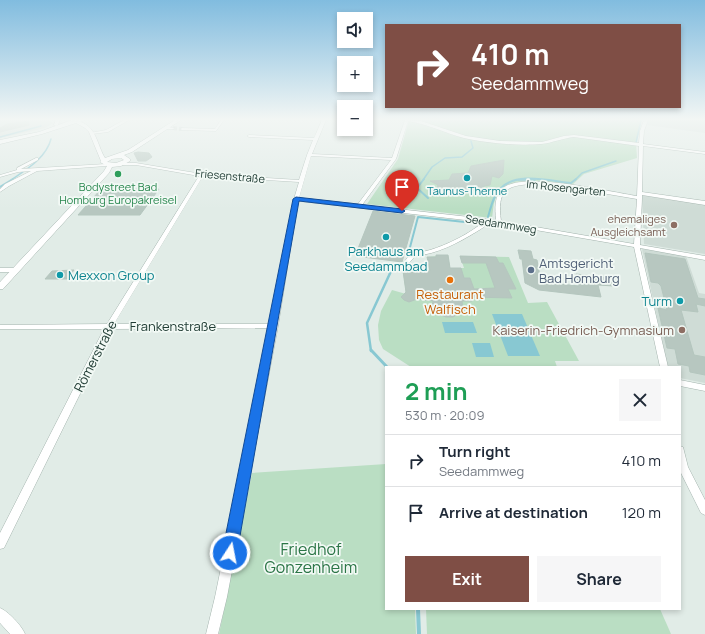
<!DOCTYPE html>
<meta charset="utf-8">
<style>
body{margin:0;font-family:Manrope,sans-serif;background:#f6f6f7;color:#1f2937;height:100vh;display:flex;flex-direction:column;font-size:15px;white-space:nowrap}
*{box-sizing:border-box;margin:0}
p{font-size:13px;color:#747a83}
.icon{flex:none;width:22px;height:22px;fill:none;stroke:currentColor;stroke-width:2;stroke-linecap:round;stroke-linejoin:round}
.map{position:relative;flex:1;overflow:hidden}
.panel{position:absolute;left:385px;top:366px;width:296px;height:244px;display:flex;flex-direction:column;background:#fff;border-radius:0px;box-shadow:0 2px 6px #0003}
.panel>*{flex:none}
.hud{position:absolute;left:385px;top:24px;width:296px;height:84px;border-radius:0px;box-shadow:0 2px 6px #0003;background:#7f4e45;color:#fff;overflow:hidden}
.tools{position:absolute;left:337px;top:12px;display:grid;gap:8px}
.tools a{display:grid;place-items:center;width:36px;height:36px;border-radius:0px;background:#fff;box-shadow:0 2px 6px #0003;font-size:20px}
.pin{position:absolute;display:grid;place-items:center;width:34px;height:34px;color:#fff;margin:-41px -17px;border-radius:50% 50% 50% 0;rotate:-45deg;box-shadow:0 0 4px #0007}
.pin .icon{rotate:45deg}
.me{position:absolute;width:44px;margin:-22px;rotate:11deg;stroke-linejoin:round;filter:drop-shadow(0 0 3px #0008)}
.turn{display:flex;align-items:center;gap:14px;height:84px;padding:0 20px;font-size:18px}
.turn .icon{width:52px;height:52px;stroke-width:2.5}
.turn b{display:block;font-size:28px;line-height:34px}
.round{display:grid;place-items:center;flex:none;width:42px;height:42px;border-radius:0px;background:#f6f6f7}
.headline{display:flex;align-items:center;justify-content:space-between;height:68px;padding:0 20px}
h1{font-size:24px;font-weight:700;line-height:30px;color:#1e9e55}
.cta{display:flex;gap:8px;margin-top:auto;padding:8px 20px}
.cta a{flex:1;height:46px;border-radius:0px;background:#7f4e45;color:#fff;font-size:16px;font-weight:700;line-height:46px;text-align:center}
.cta a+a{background:#f6f6f7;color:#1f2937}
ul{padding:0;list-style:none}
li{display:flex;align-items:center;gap:12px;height:52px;padding:0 20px;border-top:1px solid #e0e1e3}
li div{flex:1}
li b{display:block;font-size:15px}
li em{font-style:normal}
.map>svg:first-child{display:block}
</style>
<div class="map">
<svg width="705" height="634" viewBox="0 0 705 634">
<rect width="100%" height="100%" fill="#e1ece7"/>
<!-- built -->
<g fill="#cfdcd6">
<polygon points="0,120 49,120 53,123 45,128 0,138"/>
<polygon points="649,120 705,120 705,133 647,125"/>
<polygon points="642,195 705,205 705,254 644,244"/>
<polygon points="642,249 686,256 699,293 705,294 705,383 680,378 680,367 668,367"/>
</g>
<!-- green -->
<g fill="#badec3">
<path d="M409,120h233l-6,23 1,15 -53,16 -13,12c-23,-3 -64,-15 -76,14 -2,5 -2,12 -3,18l-125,-14 31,-45z"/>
<polygon points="448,255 450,268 464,268 460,256 509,257 528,303 547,302 579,361 555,361 557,367 411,367 383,349 379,340 378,325 381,311 392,290 406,294 403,271 429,271 427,257"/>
<polygon points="386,464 386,609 415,609 416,634 219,634 252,473"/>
<polygon points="426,609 660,609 671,634 427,634"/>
</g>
<!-- water -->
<g fill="#88c8d2">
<polygon points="492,314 522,314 540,356 508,356"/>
<polygon points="442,322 473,322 477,333 445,333"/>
<polygon points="472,343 490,343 494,357 476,357"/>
</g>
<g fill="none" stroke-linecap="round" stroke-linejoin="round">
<!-- stream-far4 -->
<g stroke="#88c8d2" stroke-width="1.5">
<polyline points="0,137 41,126"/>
<polyline points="636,143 641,120"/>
<path d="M11,180c16,-11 35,-22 40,-41"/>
<polyline points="423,180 432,167 445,158 462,157 473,148 471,141"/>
<polyline points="518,180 535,180"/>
<polyline points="575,180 582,173 616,161"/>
</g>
<!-- stream-far3 -->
<g stroke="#88c8d2" stroke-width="2">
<polyline points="424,179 417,188 428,198"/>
<polyline points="0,187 13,179"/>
<path d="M488,217c3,-10 5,-21 12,-28 16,-18 50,-8 71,-6l5,-4"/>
<polyline points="409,251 418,217 474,223"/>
</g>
<!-- stream-far2 -->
<polyline stroke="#88c8d2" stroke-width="2.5" points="371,351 367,323 392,269"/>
<!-- stream-far1 -->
<polyline stroke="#88c8d2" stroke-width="3" points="371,350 387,367"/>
<!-- stream -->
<polyline stroke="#88c8d2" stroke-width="4" points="418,609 419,634"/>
</g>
<!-- building -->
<g fill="#b7c7c0" stroke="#b4c6be">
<polygon points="29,121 29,125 0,132 0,128 7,124"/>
<polygon points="138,152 149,153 152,157 146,161 138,161 134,153"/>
<polygon points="504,160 503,174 499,178 492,176 490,185 484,186 483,189 465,191 446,195 436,191 438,185 430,181 449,180 452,174 468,173 471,166"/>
<polygon points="101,189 159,189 140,215 78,215"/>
<polygon points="373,211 415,216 402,262 355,256"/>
<polygon points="518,250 531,251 533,259 537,260 541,282 579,286 576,274 611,278 614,286 598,285 601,297 539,290 525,283 522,259 520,259"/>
<polygon points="645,253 685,259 698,298 705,299 705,306 696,304 698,312 681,310 694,355 705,357 705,375 690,372 689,366 678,364 675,349 667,348 658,308 667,310 661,286 658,283 651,282"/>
<polygon points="436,255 448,255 450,268 461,268 464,278 470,278 474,289 495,288 486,263 462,263 460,256 496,257 499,263 503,263 516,289 508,289 512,298 471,297 472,301 462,301 463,311 453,317 446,317 436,313 432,307 433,301 417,299 409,302 404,300 401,297 406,292 403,271 430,271 427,257 436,257"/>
<polygon points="74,270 67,279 45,279 52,271"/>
</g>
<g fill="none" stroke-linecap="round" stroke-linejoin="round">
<!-- minor-tunnel -->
<polyline stroke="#bbc9c3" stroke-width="4" stroke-dasharray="4 2" stroke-linecap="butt" points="173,128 182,129"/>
<!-- minor casing -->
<g stroke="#a4b4ae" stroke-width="1">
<g id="minor">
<polygon points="56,120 60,120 58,125 56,126 54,125"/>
<polygon points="124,120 129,120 108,132 92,134 90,133 106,130"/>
<polygon points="221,120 224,120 216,131 182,130 180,129 182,128 215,129"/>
<path d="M322,120h4l-14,34 80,4 13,-38 16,1 45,15 34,5 42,1 22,-6 10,-1 65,8 1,-12 4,-11h4l-4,11 -1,13 62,8v2l-62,-8 -1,46 63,9v4l-63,-10v3l-2,47 65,11v4l-65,-12 28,119h-8l-26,-120 -145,-25c-3,4 -8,7 -13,10 -18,11 -39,22 -61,24l-5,6 -2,1 -3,-2 6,-8c6,-1 13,-1 19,-3 17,-5 41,-17 53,-28l-185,-21 -20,125 -51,271 -9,37h-12l9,-37 55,-269 -158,1 -108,219 -4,1v-16l104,-204h-104v-4l107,-1 92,-148 -63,-11h-16v-2h16l66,11 97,6 8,-25 6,-15 -64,-3 -2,-1 2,-1 65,3zM408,121c20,3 37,12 56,17 21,5 55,8 77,6 11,-1 22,-6 33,-7l65,9 -2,50c-26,-4 -115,-25 -134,-8 -9,8 -8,21 -7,32l-134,-15 34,-46zM311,156l80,4 -33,44 -59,-6zM203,176l96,6 -5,17 -23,125h-157zM534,184l38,4 65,11 -3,45 -133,-23c-4,-30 4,-36 33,-37z"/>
<polygon points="167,127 175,128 173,129 166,129 166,127"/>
<polygon points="36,158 38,158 38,160 21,169 106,164 108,165 106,166 37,171 9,186 0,192 0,189 5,184 31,171 18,172 0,177 0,175 17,170 17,168"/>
<polygon points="0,268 16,268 19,270 16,272 0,272"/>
<polygon points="680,380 705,385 705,391 680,386"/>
<polygon points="680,446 683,447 688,467 705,500 705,515 701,513 680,471"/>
<path d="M0,608c8,3 22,18 25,26h-15l-10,-11z"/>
</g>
</g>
<!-- tertiary casing -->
<g stroke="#a4b4ae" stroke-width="1">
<path id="tertiary" d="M72,120h12l-3,2c16,6 16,23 24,36l23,-8 47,-30h6l-49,32 -8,3 6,4v2l-9,5 -9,1 -3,6 -106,116h-3v-7l104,-111 3,-5 -7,-4 1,-1 -12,-29 -4,-4 -9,-5 -34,11 -42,10v-4l39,-8zM121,158l3,2 -8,3 -9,-1 5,-3z"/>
</g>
<!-- minor -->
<use href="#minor" fill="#fff" fill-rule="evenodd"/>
<!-- tertiary -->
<use href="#tertiary" fill="#fff" fill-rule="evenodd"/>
</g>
<!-- sky -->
<linearGradient id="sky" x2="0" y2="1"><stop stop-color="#81bcdf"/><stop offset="0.57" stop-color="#f2f6f4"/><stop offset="1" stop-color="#f2f6f4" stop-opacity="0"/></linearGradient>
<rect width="705" height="209" fill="url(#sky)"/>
<!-- route -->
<polygon fill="#1a73e8" stroke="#114b97" points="296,197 402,209 405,211 402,213 299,201 237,553 235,558 230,560 225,558 222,553 293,199"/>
<!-- markers -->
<circle fill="#2e9e5b" stroke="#f2f9f5" stroke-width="1.5" cx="118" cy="174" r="4"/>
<g fill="#0f9aa8" stroke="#f2f9f5" stroke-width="1.5">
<circle cx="467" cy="178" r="4"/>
<circle cx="386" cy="237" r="4"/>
<circle cx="60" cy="275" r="4"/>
<circle cx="680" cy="301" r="4"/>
</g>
<g fill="#8d6e63" stroke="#f2f9f5" stroke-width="1.5">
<circle cx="674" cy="225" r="4"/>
<circle cx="682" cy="330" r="4"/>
</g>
<circle fill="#5c6f8a" stroke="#f2f9f5" stroke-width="1.5" cx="531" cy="270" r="4"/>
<circle fill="#e8710a" stroke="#f2f9f5" stroke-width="1.5" cx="450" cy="280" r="4"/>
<g text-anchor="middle" stroke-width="3.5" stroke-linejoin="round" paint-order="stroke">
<!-- far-street labels -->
<g font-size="11" fill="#213d35" stroke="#f2f9f5">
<text transform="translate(230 176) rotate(5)" y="4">Friesenstraße</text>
<text transform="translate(566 188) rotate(6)" y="4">Im Rosengarten</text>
<text transform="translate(501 224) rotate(9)" y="4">Seedammweg</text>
</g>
<!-- far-leisure labels -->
<g font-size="11" fill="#27864d" stroke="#f2f9f5">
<text x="118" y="191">Bodystreet Bad<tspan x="118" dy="13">Homburg Europakreisel</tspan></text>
</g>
<!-- far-culture labels -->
<g font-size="11" fill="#0d838f" stroke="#f2f9f5">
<text x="467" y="195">Taunus-Therme</text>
</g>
<!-- far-education labels -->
<g font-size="11" fill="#785e54" stroke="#f2f9f5" text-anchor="end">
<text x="666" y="223">ehemaliges<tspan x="666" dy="13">Ausgleichsamt</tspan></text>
</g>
<!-- culture labels -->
<g font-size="13" fill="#0d838f" stroke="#f2f9f5">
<text x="386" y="256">Parkhaus am<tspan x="386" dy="15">Seedammbad</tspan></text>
<text x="68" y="280" text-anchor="start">Mexxon Group</text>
<text x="672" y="306" text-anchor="end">Turm</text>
</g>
<!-- service labels -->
<g font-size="13" fill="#4e5e75" stroke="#f2f9f5" text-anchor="start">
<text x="539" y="268">Amtsgericht<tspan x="539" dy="15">Bad Homburg</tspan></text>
</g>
<!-- food labels -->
<g font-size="13" fill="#c56008" stroke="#f2f9f5">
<text x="450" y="299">Restaurant<tspan x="450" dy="15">Walfisch</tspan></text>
</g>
<!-- street labels -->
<g font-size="13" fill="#213d35" stroke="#f2f9f5">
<text x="173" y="331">Frankenstraße</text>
<text transform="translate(95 356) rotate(-63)" y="5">Römerstraße</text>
</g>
<!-- education labels -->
<g font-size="13" fill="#785e54" stroke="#f2f9f5" text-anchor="end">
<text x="674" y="335">Kaiserin-Friedrich-Gymnasium</text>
</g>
<!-- near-park labels -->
<g font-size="16" fill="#2b7546" stroke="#f2f9f5">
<text x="311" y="555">Friedhof<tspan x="311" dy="18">Gonzenheim</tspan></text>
</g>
</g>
</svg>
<div class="tools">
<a><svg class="icon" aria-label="sound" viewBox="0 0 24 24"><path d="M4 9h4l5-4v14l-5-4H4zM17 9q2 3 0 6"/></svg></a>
<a>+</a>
<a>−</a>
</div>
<div class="pin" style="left:402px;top:211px;background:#d93025"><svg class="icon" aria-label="arrive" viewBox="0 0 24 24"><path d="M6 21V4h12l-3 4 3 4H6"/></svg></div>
<svg class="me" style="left:230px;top:553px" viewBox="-20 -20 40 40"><circle r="17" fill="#1a73e8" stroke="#fff" stroke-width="3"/><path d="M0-11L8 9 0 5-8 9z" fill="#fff"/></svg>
<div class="hud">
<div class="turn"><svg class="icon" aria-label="right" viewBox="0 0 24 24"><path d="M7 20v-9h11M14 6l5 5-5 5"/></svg><div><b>410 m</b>Seedammweg</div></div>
</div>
<section class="panel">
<div class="headline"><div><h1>2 min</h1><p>530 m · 20:09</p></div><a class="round"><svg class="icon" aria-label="close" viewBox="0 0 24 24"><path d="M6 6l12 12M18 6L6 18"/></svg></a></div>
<ul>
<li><svg class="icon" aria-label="right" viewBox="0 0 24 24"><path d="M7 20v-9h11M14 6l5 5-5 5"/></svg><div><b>Turn right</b><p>Seedammweg</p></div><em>410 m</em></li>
<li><svg class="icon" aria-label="arrive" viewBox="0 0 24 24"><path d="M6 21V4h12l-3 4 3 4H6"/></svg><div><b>Arrive at destination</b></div><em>120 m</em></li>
</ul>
<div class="cta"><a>Exit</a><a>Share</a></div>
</section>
</div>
